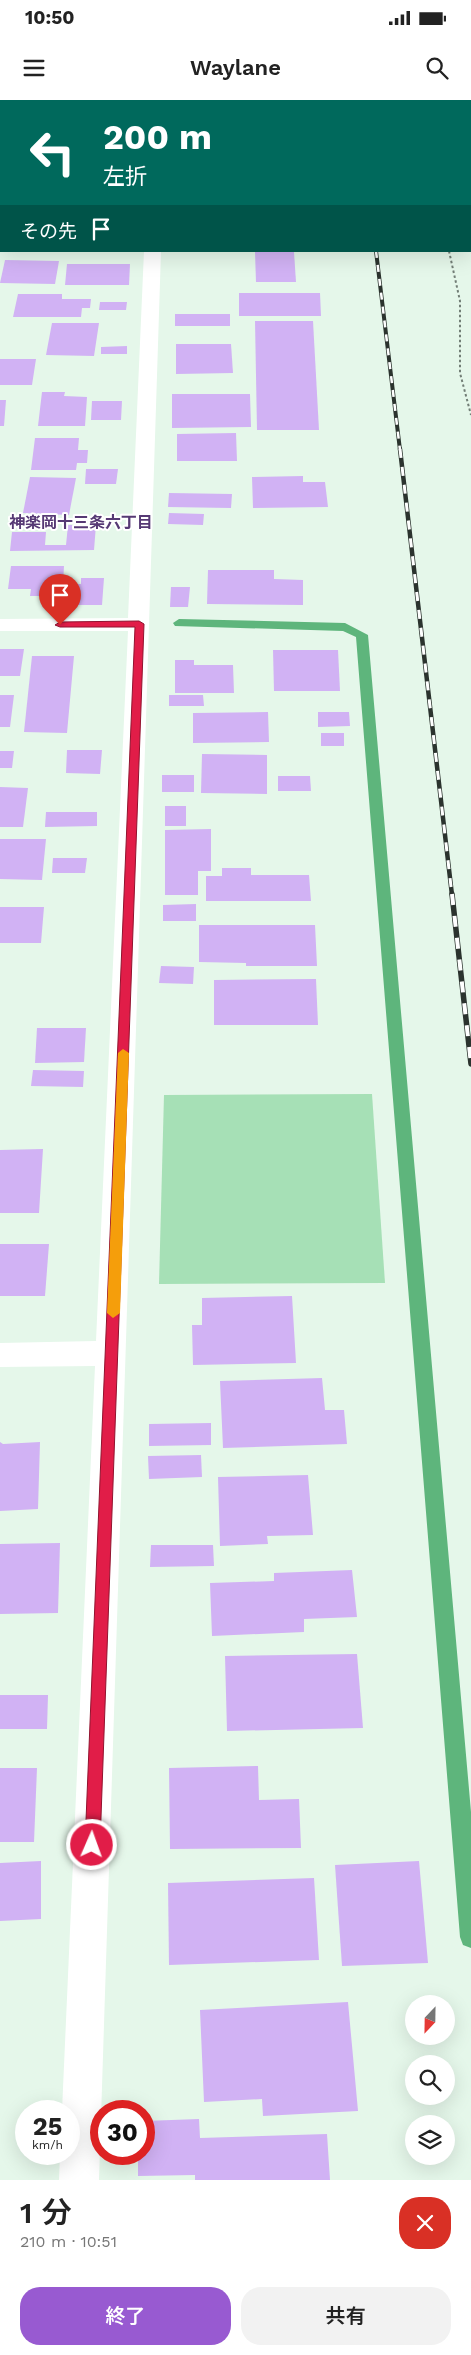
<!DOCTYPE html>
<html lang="ja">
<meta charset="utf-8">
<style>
body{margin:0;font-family:"Work Sans","Noto Sans JP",sans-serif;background:#f2f2f2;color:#222;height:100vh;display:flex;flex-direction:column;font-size:19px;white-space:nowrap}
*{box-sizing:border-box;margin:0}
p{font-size:16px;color:#767676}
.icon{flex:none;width:28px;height:28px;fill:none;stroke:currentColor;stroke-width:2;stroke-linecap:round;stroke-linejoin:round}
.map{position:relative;height:2080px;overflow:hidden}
.side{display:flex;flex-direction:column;background:#fff;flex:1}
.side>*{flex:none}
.hud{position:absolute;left:0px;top:0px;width:471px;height:152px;box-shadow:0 5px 20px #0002;background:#00695c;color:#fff;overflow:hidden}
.needle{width:32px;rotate:202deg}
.buttons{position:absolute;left:405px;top:1895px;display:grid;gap:10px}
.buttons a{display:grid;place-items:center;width:50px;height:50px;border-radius:50%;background:#fff;box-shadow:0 5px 20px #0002;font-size:25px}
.speed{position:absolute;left:15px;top:2000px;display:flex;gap:10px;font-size:25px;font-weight:700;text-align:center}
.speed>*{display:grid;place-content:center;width:65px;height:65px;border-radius:50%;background:#fff;box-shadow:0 5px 20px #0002;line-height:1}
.speed small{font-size:12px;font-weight:400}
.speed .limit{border:8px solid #d22;background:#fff;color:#111}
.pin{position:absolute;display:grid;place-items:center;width:42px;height:42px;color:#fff;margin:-51px -21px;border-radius:50% 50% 50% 0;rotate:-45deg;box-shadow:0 0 5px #0007}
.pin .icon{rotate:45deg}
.me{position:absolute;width:55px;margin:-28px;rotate:2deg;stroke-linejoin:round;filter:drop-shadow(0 0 4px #0008)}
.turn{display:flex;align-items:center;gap:18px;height:105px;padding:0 20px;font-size:22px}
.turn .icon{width:65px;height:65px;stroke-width:2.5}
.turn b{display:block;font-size:35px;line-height:42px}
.then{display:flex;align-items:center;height:48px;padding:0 20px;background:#0003;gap:10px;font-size:19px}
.round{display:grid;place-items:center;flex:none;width:52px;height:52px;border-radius:20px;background:#f2f2f2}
.head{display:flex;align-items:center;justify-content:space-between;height:85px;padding:0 20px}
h1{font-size:30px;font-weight:600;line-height:38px}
.cta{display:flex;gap:10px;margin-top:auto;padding:10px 20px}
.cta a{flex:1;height:58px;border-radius:20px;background:#985ad1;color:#fff;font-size:20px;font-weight:600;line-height:58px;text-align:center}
.cta a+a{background:#f2f2f2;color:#222}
.status{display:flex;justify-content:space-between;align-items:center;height:35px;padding:0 25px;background:#fff;direction:ltr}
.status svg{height:14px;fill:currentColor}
header{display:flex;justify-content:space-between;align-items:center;height:65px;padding:0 20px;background:#fff;font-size:22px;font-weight:600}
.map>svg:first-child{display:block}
</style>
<div class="status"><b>10:50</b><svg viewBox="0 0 49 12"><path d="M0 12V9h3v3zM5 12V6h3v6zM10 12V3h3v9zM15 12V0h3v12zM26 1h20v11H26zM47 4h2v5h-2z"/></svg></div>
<header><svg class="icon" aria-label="menu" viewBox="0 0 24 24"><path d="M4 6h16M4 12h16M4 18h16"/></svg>Waylane<svg class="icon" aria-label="search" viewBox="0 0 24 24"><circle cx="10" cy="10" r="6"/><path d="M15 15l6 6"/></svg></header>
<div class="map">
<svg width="471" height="2080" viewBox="0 0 471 2080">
<rect width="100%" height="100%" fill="#e5f7ea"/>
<!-- green -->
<polygon fill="#a6e0b6" points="372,994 385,1183 159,1184 164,995"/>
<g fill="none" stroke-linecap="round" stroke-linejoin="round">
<!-- stream -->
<polygon fill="#5eb57c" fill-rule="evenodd" points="179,519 345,523 368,535 471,1712 471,1848 463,1845 460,1837 356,537 343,531 175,526 173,523"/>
</g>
<!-- building -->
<g fill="#d1b2f4">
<polygon points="255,152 294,152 296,182 256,182"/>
<polygon points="5,160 59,161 55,184 0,183"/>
<polygon points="67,164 130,164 129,185 65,185"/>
<polygon points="239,193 320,193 321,216 239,216"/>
<polygon points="18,194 62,194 62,199 91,199 90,208 82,208 81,217 13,217"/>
<polygon points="100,202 127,202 126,210 99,210"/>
<rect x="175" y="214" width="55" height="12"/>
<polygon points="255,221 313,221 319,330 257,330"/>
<polygon points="52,223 99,223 94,256 46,255"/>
<polygon points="176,244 231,244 233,273 176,274"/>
<polygon points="127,246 127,254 101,254 101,247"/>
<polygon points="0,259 36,259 32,285 0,285"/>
<polygon points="42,292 65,292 64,296 87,297 85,326 38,326"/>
<polygon points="172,294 250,294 251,327 172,328"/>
<polygon points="0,300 6,300 4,326 0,326"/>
<polygon points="92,301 122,301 121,320 91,320"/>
<polygon points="236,333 237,361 177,361 177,334"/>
<polygon points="35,338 79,338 78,350 88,350 87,363 77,363 76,370 31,370"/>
<polygon points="86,369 118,369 116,384 85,384"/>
<polygon points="303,376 303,382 325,382 328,407 253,408 252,377"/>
<polygon points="30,377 76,378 69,415 23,413"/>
<polygon points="169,393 232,394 231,408 168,407"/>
<polygon points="169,413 204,414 203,425 168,424"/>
<polygon points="68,425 96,425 94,450 10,451 12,432 46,432 45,445 66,445"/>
<polygon points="11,466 64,466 63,484 81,484 81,478 104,478 102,505 53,505 54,496 30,496 31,489 8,489"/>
<polygon points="208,470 274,470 274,479 303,480 303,505 207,504"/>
<polygon points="171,487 190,487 188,507 170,507"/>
<polygon points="0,549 24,549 20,576 0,576"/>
<polygon points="273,550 338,550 340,591 274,591"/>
<polygon points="32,556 74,556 67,633 24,632"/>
<polygon points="175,560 194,560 194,565 233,565 234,593 175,593"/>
<polygon points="0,595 14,595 10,627 0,627"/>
<polygon points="169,595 203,595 204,606 169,606"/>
<polygon points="268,612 269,642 193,643 193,613"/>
<polygon points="318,612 349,612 350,626 318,627"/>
<rect x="321" y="633" width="23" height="13"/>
<polygon points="67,650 102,650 100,674 66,673"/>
<polygon points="0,651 14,651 12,668 0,668"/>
<polygon points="202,654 267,655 267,694 201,693"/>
<rect x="162" y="675" width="32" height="17"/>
<polygon points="278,676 310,676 311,691 278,691"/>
<polygon points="0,687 28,688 23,727 0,727"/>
<rect x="165" y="706" width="21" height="20"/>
<polygon points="46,712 97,712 97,726 45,727"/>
<polygon points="211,729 211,771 198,771 198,795 165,795 165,730"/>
<polygon points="0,739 46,739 42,780 0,779"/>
<polygon points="53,758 87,758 85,773 52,773"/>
<polygon points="222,768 251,768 251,775 309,775 311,801 206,801 206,776 222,776"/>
<polygon points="196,804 196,821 163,821 163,805"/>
<polygon points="0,807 44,807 41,843 0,843"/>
<polygon points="199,825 315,825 317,866 246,866 246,863 199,862"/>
<polygon points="161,866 194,867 193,884 159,883"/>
<polygon points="316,879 318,925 214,925 214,880"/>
<polygon points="37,928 86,928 84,962 35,963"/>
<polygon points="33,970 84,971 83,987 31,986"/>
<polygon points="43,1049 39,1113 0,1113 0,1050"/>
<polygon points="0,1144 49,1144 45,1196 0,1196"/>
<polygon points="292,1196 296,1263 193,1265 192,1225 202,1225 202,1198"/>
<polygon points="322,1278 325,1310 344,1310 347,1344 223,1348 220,1281"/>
<polygon points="211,1323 211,1345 149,1346 149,1324"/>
<polygon points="0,1342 3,1344 40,1342 38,1409 0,1411"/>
<polygon points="201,1355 202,1377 149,1379 148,1356"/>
<polygon points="308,1375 313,1435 267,1436 268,1444 220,1446 218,1377"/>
<polygon points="60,1443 58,1513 0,1514 0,1444"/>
<polygon points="151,1445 213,1445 214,1466 150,1467"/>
<polygon points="352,1470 357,1517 304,1519 304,1532 212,1536 210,1483 274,1481 274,1473"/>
<polygon points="357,1554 363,1628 227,1631 225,1556"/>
<polygon points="0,1595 48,1595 47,1629 0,1629"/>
<polygon points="258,1666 259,1700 299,1699 301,1748 170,1749 169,1668"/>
<polygon points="0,1668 37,1668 34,1742 0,1742"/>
<polygon points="41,1761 41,1819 0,1821 0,1763"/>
<polygon points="419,1761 428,1863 342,1866 335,1765"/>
<polygon points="314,1778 319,1860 169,1865 168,1783"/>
<polygon points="348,1902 358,2011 263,2016 262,1999 204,2002 200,1910"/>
<polygon points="199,2019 200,2038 327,2034 330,2080 195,2080 195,2075 138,2076 138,2054 144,2054 144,2021"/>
</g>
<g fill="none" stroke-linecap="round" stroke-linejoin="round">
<!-- path -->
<polyline stroke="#727e76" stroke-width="2" stroke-dasharray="2.5 2.5" stroke-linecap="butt" points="449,151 460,201 460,273 471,315"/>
<!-- street -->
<g fill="#fff" fill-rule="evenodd">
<polygon points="50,0 66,0 66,1 51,1"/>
<polygon points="275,0 291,0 291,1 276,1"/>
<rect x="0" y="119" width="1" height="10"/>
<rect x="470" y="119" width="1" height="10"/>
<polygon points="144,151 161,151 99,2080 59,2080 60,2054 69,2054 69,2011 62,2011 95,1266 0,1267 0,1243 96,1241 128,531 0,531 0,519 128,518"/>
</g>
<!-- highway -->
<g fill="#fff" fill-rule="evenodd">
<polygon points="452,0 468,0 468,1 453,1"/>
<polygon points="470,46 471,47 471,62 470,62"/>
</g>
<!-- rail-far2 casing -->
<g stroke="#2b332e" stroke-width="4">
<polyline id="rail-far2" points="376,151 400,350"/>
</g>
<!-- rail-far1 casing -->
<g stroke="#2b332e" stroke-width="4.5">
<polyline id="rail-far1" points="400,349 452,795"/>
</g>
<!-- rail casing -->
<g stroke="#2b332e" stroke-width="5.5">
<polyline id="rail" points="452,794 471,964"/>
</g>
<!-- rail-far2 -->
<use href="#rail-far2" stroke="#fff" stroke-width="2.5" stroke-dasharray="7" stroke-linecap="butt"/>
<!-- rail-far1 -->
<use href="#rail-far1" stroke="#fff" stroke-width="3" stroke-dasharray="9" stroke-linecap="butt"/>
<!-- rail -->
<use href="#rail" stroke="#fff" stroke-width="4" stroke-dasharray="11" stroke-linecap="butt"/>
</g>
<!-- route -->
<polygon fill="#e11d48" stroke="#92132f" points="139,521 144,524 100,1745 98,1750 92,1753 87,1750 85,1745 135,527 60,527 55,525 60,522"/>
<!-- slow -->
<polygon fill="#f59e0b" points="123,949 129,953 120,1213 113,1218 107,1213 118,953"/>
<g text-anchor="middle" stroke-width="4" stroke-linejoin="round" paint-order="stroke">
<!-- far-neighbourhood labels -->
<g font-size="16" font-weight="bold" fill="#563974" stroke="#fff">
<text x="81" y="428">神楽岡十三条六丁目</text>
</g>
</g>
</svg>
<div class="buttons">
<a><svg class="needle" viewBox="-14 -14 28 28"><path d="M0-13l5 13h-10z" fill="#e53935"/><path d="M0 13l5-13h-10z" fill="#767676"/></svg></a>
<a><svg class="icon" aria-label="search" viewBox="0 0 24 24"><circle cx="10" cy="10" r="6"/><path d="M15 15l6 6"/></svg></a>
<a><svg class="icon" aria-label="layers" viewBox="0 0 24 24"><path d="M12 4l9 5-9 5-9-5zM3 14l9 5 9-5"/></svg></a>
</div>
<div class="speed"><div>25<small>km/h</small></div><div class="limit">30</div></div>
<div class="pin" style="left:60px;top:525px;background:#d93025"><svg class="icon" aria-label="arrive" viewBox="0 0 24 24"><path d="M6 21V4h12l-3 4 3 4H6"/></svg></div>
<svg class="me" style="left:92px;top:1745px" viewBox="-20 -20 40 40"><circle r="17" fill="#e11d48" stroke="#fff" stroke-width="3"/><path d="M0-11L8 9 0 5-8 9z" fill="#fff"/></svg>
<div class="hud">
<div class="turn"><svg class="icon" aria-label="left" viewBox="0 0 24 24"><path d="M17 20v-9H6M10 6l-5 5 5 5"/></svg><div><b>200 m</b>左折</div></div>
<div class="then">その先<svg class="icon" aria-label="arrive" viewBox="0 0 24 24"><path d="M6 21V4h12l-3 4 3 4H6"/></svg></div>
</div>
</div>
<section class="side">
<div class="head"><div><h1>1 分</h1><p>210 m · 10:51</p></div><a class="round" style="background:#d93025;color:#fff"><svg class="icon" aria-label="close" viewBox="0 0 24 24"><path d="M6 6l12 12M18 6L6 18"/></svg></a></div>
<div class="cta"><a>終了</a><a>共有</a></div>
</section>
